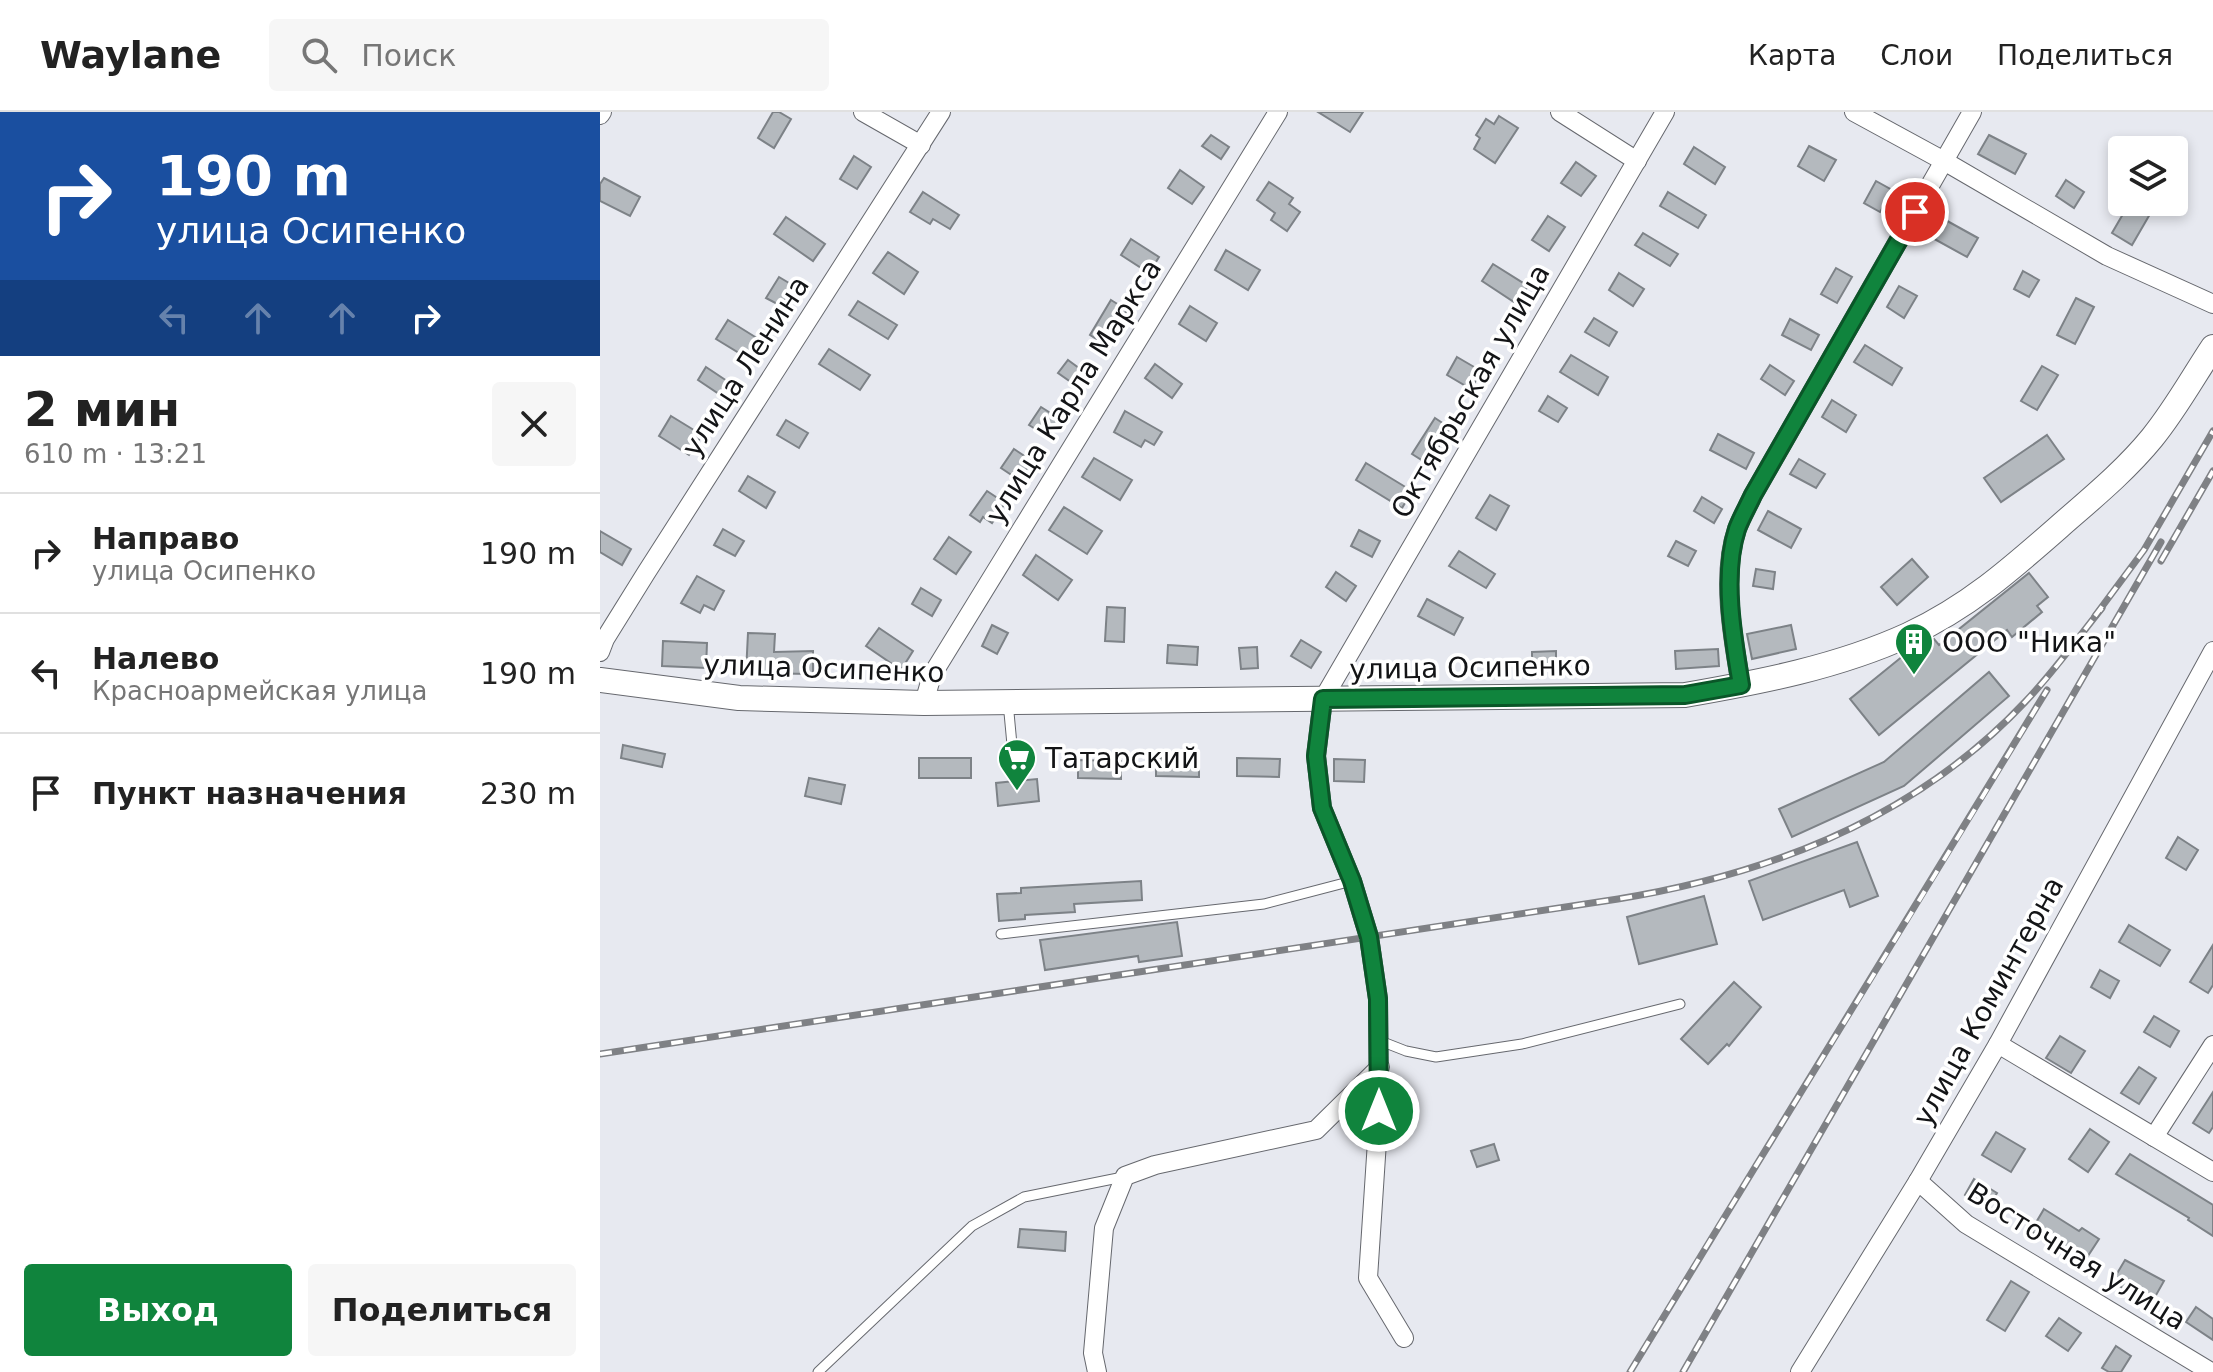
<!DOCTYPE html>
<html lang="ru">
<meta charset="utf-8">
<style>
body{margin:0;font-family:"DejaVu Sans",sans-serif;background:#f6f6f6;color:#222;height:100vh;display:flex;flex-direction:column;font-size:30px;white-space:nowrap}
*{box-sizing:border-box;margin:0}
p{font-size:26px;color:#767676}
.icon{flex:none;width:44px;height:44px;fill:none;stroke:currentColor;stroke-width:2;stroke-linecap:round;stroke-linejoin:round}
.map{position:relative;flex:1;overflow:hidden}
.side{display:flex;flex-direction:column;background:#fff;width:600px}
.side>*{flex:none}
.guide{background:#1a4fa0;color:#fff;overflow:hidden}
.tools{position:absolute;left:1508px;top:24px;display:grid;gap:16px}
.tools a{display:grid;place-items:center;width:80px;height:80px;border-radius:8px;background:#fff;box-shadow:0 4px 12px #0003;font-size:40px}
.pin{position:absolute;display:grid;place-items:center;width:68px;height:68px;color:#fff;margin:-34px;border:4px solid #fff;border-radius:50%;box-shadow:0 2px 8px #0007}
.me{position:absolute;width:88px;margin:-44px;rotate:0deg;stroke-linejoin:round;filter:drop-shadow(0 0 6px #0008)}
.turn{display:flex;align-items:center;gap:28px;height:168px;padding:0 24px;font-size:36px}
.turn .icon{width:104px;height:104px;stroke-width:2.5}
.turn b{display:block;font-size:56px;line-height:68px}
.lanes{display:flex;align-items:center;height:76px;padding:0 24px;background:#0003;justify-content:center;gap:40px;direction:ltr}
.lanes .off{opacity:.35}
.round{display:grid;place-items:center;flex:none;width:84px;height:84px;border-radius:8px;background:#f6f6f6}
.headline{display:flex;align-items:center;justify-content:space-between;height:136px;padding:0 24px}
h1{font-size:48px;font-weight:700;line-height:60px}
.primary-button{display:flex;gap:16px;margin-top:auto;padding:16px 24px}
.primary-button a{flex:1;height:92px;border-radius:8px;background:#10843d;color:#fff;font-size:32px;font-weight:700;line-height:92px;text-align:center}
.primary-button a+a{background:#f6f6f6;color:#222}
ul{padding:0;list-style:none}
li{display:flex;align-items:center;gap:24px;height:120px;padding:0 24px;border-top:2px solid #e0e0e0}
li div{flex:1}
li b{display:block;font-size:30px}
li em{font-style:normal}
header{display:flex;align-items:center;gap:48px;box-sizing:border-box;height:112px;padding:0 40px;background:#fff;border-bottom:2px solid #e0e0e0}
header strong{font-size:38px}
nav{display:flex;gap:44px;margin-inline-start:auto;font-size:28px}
.search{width:560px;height:72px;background:#f6f6f6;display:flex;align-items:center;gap:20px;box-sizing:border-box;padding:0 28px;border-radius:8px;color:#767676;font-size:30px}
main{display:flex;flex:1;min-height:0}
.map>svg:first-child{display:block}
</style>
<header>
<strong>Waylane</strong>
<div class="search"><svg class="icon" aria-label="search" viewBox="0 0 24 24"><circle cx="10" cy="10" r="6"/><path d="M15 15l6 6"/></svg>Поиск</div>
<nav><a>Карта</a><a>Слои</a><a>Поделиться</a></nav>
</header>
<main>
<section class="side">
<div class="guide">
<div class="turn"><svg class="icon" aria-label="right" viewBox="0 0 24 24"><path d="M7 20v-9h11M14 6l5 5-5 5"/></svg><div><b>190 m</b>улица Осипенко</div></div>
<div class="lanes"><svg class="icon off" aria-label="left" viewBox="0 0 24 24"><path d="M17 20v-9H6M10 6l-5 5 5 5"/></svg><svg class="icon off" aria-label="ahead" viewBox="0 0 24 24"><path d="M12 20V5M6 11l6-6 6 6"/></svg><svg class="icon off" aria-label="ahead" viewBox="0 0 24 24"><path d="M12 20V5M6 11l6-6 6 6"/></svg><svg class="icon" aria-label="right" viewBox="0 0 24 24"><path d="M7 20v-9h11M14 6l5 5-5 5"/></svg></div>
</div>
<div class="headline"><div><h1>2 мин</h1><p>610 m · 13:21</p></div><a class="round"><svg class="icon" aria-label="close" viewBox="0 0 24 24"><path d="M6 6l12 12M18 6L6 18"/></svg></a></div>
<ul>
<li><svg class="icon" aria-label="right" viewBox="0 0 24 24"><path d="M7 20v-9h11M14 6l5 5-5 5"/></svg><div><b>Направо</b><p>улица Осипенко</p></div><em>190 m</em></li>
<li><svg class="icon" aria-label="left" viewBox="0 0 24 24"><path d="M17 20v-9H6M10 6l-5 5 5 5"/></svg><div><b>Налево</b><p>Красноармейская улица</p></div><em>190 m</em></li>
<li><svg class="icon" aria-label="arrive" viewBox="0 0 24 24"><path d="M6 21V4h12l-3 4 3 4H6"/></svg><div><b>Пункт назначения</b></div><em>230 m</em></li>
</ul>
<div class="primary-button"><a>Выход</a><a>Поделиться</a></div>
</section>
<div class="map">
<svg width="1613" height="1260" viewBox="0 0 1613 1260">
<rect width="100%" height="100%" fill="#e7e9f0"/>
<!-- building -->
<g fill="#b4b9be" stroke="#7d8287" stroke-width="2">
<polygon points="173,0 179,0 191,7 174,36 158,26"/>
<polygon points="718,0 763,0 750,20"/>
<polygon points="899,4 918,16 895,51 874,37 880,26 876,23 886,7 894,12"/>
<polygon points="611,23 629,35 621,47 602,34"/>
<polygon points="1389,23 1426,42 1415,62 1378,42"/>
<polygon points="1209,34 1236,48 1224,69 1198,54"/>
<polygon points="1094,35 1125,55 1115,72 1084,52"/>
<polygon points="254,44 271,55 257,77 240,67"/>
<polygon points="976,50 996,64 981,84 961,71"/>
<polygon points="580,58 604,75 592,92 568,76"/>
<polygon points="4,66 40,85 30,104 0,89 0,72"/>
<polygon points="1466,68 1484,80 1474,96 1456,84"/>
<polygon points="1276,69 1292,78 1289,84 1293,86 1287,97 1283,95 1280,100 1264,91"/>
<polygon points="669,70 693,86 689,92 700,100 687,119 671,108 675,101 657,88"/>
<polygon points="323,80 359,103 350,117 333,107 330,112 310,100"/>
<polygon points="1068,80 1106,103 1098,116 1060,94"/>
<polygon points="1530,90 1557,90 1532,133 1512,121"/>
<polygon points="948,104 965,115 949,139 932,128"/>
<polygon points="186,105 225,132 213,149 174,122"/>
<polygon points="1340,105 1378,126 1367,145 1329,124"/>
<polygon points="1043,121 1078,142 1070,154 1035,133"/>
<polygon points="531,127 559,145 549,161 521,143"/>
<polygon points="626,138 660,158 648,178 615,158"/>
<polygon points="288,140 318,160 304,182 273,161"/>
<polygon points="893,152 928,174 917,192 882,169"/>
<polygon points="1236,156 1252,165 1237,191 1221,182"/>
<polygon points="1423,159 1439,168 1429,185 1414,177"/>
<polygon points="1019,161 1044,177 1033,194 1009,178"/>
<polygon points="179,165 194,174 181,194 166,186"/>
<polygon points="1299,174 1317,184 1304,206 1287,195"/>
<polygon points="1476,186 1494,195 1475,232 1457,223"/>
<polygon points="511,188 527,198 506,233 490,223"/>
<polygon points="258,189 297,213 288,227 249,203"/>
<polygon points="590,194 617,211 606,229 579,212"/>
<polygon points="994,206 1017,220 1009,234 985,220"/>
<polygon points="1190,207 1219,223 1211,238 1182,223"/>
<polygon points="128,208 160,228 149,247 116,227"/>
<polygon points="1265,233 1302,256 1292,273 1254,250"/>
<polygon points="229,237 270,263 260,278 219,252"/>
<polygon points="971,243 1008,265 998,283 960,260"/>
<polygon points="857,245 881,259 871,277 847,263"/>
<polygon points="468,248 487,262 478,275 458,261"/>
<polygon points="555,252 582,272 572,286 545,266"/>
<polygon points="1170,253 1194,269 1185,283 1161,267"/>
<polygon points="1442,254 1458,263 1437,298 1421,289"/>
<polygon points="106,255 130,271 122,284 98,268"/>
<polygon points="948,284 967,296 958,310 939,299"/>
<polygon points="1232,288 1256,303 1246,320 1222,305"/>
<polygon points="441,295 460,307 448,325 429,313"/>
<polygon points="525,299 562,320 554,333 545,328 541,335 514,320"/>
<polygon points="71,304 102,323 89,343 59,324"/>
<polygon points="835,306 850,316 828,352 812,342"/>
<polygon points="186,308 208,321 199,336 177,323"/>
<polygon points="1118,322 1154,341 1146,357 1110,338"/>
<polygon points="1447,323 1464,347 1401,390 1384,366"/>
<polygon points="414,337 432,349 419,368 401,356"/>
<polygon points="494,346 532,368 520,388 482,365"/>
<polygon points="1199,347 1225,362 1216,376 1190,362"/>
<polygon points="766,351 812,379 802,396 756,368"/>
<polygon points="148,364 175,380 166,396 139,379"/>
<polygon points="387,379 405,391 392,411 383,405 380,410 370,403"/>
<polygon points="890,383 909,394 896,418 876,406"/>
<polygon points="1102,385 1122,397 1114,411 1094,399"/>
<polygon points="464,395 502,419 487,442 449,418"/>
<polygon points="1168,399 1201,417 1191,436 1158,418"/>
<polygon points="123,417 144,429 135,444 114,433"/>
<polygon points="759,418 780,429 772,445 751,434"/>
<polygon points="0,419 31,437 22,453 0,440"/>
<polygon points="349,425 371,440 356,462 334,447"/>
<polygon points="1076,429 1096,439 1088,454 1068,444"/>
<polygon points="859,439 895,462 886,476 849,454"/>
<polygon points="436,443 472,468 458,488 423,463"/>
<polygon points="1312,447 1328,465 1297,493 1281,475"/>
<polygon points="1156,457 1175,460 1173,477 1153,474"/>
<polygon points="736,460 756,474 746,489 726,475"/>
<polygon points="1429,461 1448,485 1437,494 1442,500 1412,525 1407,518 1279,623 1250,587 1309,539 1334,527 1339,533"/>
<polygon points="97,464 124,479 114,498 104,493 100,501 81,491"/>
<polygon points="321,476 341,488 332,504 312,492"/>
<polygon points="827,487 863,506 854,523 818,504"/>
<polygon points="507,495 525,496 524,530 505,529"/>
<polygon points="392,513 408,521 397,542 382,534"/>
<polygon points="1191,513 1196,537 1152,547 1147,522"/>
<polygon points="279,516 313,539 301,558 266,534"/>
<polygon points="148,521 175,522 174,540 213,539 213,562 146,561"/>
<polygon points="701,528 721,540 711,556 691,544"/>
<polygon points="63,529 107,531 106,556 62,554"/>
<polygon points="568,533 598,535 597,553 567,551"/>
<polygon points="657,535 658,556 641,557 639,536"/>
<polygon points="1118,537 1119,554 1076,557 1075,539"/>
<polygon points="956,539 956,557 932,557 932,540"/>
<polygon points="1389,560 1409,584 1304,674 1192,725 1179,697 1284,650"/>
<polygon points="23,633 65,642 62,655 21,646"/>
<rect x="319" y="646" width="52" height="20"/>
<polygon points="556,646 599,647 599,665 556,664"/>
<polygon points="637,646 680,647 679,665 637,664"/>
<polygon points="734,647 765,648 764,670 734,669"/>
<polygon points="478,648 521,649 521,667 478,666"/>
<polygon points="209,666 245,673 241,692 205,684"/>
<polygon points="437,667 439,689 398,694 396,671"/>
<polygon points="1578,725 1598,738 1586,758 1566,746"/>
<polygon points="1257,730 1278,784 1250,795 1244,778 1163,808 1149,769"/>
<polygon points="541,769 542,788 474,792 475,800 425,803 425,807 399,809 397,782 421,781 421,776"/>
<polygon points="1104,784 1117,832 1039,852 1027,805"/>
<polygon points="577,810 582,844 539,850 538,844 445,858 440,828"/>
<polygon points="1529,813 1570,838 1560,854 1519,830"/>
<polygon points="1613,833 1613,873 1608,881 1590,870"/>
<polygon points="1500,858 1519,869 1510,886 1491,875"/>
<polygon points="1134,870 1161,895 1129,934 1127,932 1108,952 1081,927"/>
<polygon points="1554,904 1579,919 1570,935 1544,920"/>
<polygon points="1460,924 1485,939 1471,961 1446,946"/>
<polygon points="1539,955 1556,966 1539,992 1521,981"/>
<polygon points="1613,980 1613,1015 1609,1021 1593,1011"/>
<polygon points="1490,1017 1509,1030 1488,1060 1469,1047"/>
<polygon points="1396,1020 1425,1037 1411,1060 1382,1043"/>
<polygon points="894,1032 899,1048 877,1055 871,1039"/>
<polygon points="1530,1042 1613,1093 1613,1124 1588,1108 1589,1106 1516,1062"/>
<polygon points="1374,1067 1397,1081 1387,1097 1365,1083"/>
<polygon points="1444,1097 1479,1119 1482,1116 1499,1127 1482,1153 1431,1119"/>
<polygon points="420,1117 466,1120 465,1139 418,1135"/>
<polygon points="1525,1148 1564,1169 1551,1192 1512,1170"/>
<polygon points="1411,1169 1429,1180 1405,1219 1387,1208"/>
<polygon points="1596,1195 1613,1207 1613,1228 1586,1210"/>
<polygon points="1459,1206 1481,1221 1468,1239 1446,1224"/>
<polygon points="1516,1234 1531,1244 1521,1260 1509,1260 1502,1256"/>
</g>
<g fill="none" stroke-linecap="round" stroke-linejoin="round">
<!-- lane casing -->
<g stroke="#66686e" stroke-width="11">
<g id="lane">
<polyline points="408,590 414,654"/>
<polyline points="401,822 664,792 752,769"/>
<polyline points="778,928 806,939 836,945 922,932 1080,892"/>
<polyline points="218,1260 372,1114 424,1085 523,1065"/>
</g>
</g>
<!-- street casing -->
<g stroke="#66686e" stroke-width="20">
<g id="street">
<polyline points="263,0 321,33"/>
<polyline points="960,0 1037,49"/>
<polyline points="1254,0 1344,49 1507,144 1613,192"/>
<polyline points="0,3 2,0"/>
<polyline points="0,540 5,527 46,461 341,0"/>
<path d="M1141,573c-8,-46 -20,-110 -4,-156 4,-11 11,-23 16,-34l219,-383"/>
<polyline points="324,591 332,563 678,0"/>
<polyline points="1398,932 1613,1060"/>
<polyline points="1554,1025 1613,933"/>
<polyline points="1318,1069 1366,1112 1611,1260"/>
<polyline points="804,1226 768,1166 779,999 778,887 769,825 752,769 722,696 716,644 723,587 1065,0"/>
<polyline points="497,1260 493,1241 504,1116 525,1064 555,1053 716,1018 780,955"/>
<polyline points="1200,1260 1318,1069 1398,932 1613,539"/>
</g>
</g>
<!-- secondary casing -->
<g stroke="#66686e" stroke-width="26">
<path id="secondary" d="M0,568l139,18 185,5 761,-8c75,-13 153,-28 223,-60 60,-28 102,-65 152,-109 32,-28 65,-55 92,-88 23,-28 41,-61 61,-91"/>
</g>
<!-- lane -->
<use href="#lane" stroke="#fff" stroke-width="9"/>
<!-- street -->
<use href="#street" stroke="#fff" stroke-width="18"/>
<!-- secondary -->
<use href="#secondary" stroke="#fff" stroke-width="24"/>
<!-- rail casing -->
<g stroke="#7f8185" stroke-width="7">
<g id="rail">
<polyline points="1561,449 1613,359"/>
<polyline points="1495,504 1544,438 1613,319"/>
<path d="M0,942l1018,-155c154,-25 299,-82 407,-197 28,-29 52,-63 77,-94"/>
<path d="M1030,1260c138,-228 280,-454 417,-682"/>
<polyline points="1083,1260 1561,430"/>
</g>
</g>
<!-- rail -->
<use href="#rail" stroke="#fff" stroke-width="4" stroke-dasharray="12" stroke-linecap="butt"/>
</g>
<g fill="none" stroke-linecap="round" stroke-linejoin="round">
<!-- route casing -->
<g stroke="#0a5628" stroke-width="20">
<path id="route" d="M779,999l-1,-112 -9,-62 -17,-56 -30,-73 -6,-52 7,-57 362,-4 56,-10c-8,-47 -19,-110 -4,-156 4,-11 11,-23 16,-34l162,-283"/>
</g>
<!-- route -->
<use href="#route" stroke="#10843d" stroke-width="14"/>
</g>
<!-- icons -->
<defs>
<g id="building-pin" transform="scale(2)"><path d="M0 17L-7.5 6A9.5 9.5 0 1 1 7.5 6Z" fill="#10843d" stroke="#fff"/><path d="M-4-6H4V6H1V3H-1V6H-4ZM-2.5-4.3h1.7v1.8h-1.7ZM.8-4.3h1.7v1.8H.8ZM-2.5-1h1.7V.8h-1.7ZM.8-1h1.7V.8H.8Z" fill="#fff"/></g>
<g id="supermarket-pin" transform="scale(2)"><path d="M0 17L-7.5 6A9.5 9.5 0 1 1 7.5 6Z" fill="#10843d" stroke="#fff"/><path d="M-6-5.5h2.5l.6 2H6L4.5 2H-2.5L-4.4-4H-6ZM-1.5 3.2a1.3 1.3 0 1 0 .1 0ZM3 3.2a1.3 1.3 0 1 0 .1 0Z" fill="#fff"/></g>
</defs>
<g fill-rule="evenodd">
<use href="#building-pin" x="1314" y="530"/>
<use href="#supermarket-pin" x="417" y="646"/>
</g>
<g text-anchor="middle" stroke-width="7" stroke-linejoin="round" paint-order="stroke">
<!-- street labels -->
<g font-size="28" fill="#131416" stroke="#fff">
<text transform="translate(145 254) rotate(-57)" y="10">улица Ленина</text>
<text transform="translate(473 279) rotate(-58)" y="10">улица Карла Маркса</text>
<text transform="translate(870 279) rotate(-60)" y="10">Октябрьская улица</text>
<text transform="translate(870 555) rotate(-1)" y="10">улица Осипенко</text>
<text transform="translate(224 556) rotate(2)" y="10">улица Осипенко</text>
<text transform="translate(1388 889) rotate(-61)" y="10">улица Коминтерна</text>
<text transform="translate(1477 1144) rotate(32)" y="10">Восточная улица</text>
</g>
<!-- poi labels -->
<g font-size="28" fill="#131416" stroke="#fff" text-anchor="start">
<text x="1342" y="540">ООО "Ника"</text>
<text x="445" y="656">Татарский</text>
</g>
</g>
</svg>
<div class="tools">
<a><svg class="icon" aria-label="layers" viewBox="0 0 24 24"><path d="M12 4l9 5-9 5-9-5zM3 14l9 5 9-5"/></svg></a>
</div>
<div class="pin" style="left:1315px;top:100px;background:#d93025"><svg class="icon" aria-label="arrive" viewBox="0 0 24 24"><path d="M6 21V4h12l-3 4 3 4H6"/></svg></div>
<svg class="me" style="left:779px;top:999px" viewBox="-20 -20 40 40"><circle r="17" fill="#10843d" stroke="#fff" stroke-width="3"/><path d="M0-11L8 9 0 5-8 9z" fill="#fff"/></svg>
</div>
</main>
